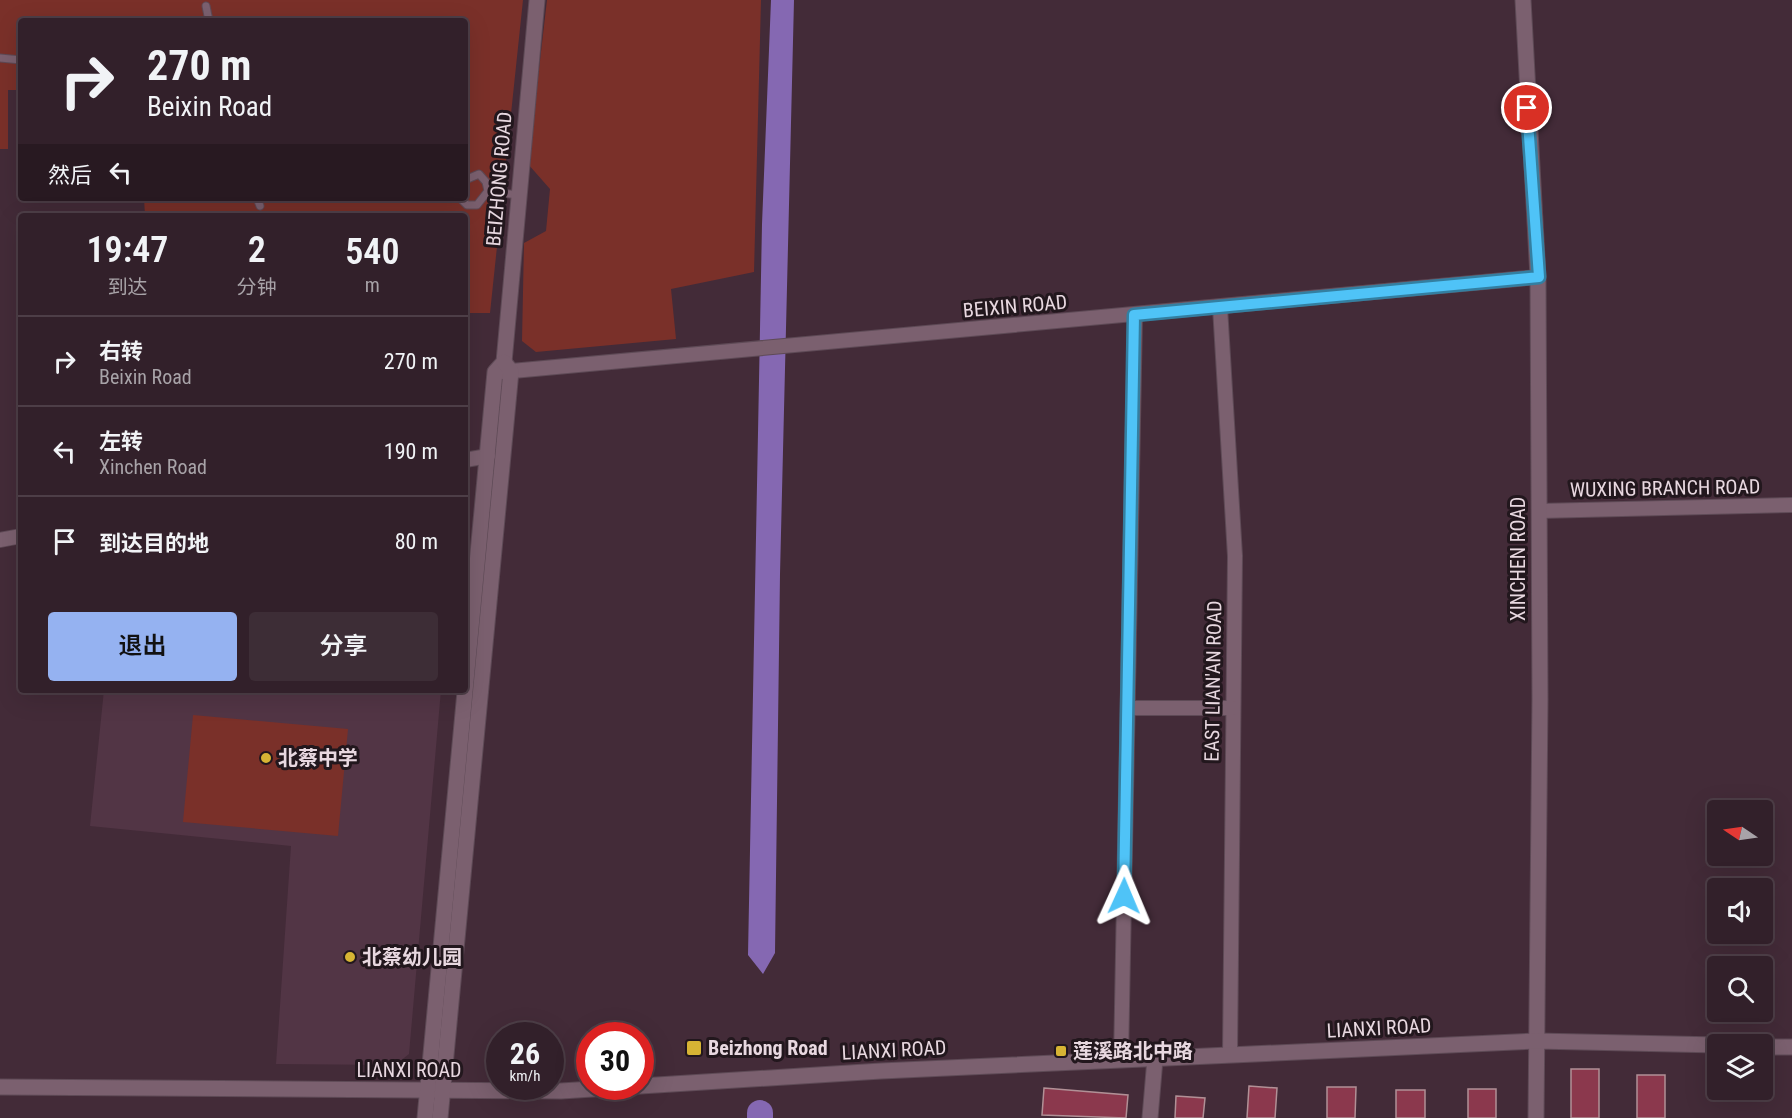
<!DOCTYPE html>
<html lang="zh">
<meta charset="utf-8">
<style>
body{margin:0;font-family:"Roboto Condensed","Noto Sans SC",sans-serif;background:#3d2d36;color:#f1f3f6;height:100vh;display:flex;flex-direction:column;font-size:22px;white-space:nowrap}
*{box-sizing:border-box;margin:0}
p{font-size:20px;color:#a8a3a8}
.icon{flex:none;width:33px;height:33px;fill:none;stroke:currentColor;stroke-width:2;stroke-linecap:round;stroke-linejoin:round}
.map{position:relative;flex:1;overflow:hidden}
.panel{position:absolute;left:18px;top:213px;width:450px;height:480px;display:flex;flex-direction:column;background:#32202a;border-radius:6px;box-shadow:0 6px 24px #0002,0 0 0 2px #4d3e47}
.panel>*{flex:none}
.hud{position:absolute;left:18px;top:18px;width:450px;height:183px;border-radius:6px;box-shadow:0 6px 24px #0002,0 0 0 2px #4d3e47;background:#32202a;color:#f1f3f6;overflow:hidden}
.needle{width:39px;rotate:283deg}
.buttons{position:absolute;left:1707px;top:800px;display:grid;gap:12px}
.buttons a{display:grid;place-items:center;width:66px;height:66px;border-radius:6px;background:#32202a;box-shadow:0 6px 24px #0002,0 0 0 2px #4d3e47;font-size:30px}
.speed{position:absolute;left:486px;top:1022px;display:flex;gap:12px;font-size:30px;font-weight:700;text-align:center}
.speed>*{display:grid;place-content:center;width:78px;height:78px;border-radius:50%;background:#32202a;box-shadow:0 6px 24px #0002,0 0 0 2px #4d3e47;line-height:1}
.speed small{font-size:15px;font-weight:400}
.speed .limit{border:9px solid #d22;background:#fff;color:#111}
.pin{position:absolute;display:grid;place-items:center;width:51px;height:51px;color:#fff;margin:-26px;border:3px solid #fff;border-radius:50%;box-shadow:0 2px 6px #0007}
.me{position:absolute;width:66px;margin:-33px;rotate:1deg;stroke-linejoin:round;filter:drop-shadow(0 0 4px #0008)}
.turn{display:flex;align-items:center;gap:21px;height:126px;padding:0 30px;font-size:27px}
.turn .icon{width:78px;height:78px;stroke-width:2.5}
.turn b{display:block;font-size:42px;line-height:51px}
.then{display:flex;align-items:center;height:57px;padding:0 30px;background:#0003;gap:12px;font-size:22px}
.eta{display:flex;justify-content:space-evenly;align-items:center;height:102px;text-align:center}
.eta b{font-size:36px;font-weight:600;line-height:42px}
.primary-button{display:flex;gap:12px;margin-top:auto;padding:12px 30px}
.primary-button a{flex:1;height:69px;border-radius:6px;background:#95b2f1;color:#111;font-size:24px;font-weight:600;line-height:69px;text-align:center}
.primary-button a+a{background:#3d2d36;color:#f1f3f6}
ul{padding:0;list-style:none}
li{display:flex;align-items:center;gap:18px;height:90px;padding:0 30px;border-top:2px solid #4d3e47}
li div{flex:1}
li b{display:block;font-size:22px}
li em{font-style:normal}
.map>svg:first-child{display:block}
</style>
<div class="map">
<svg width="1792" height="1118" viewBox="0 0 1792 1118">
<rect width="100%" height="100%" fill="#432b38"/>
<!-- built -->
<polygon fill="#523545" points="104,690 441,690 409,1054 395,1065 276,1064 291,846 90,826"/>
<!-- green -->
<g fill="#7a3029">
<polygon points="0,0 523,0 490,313 465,313 465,216 145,216 144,198 465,198 465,21 21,21 21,90 8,90 8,149 0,149"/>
<polygon points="547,0 761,0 754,272 671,289 676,339 536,352 522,341 524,243 546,231 550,189 528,164"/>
<polygon points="193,715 348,729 338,836 183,822"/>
</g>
<!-- water -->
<polygon fill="#8568b2" points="771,0 794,0 780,574 775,953 763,974 748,955 762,224"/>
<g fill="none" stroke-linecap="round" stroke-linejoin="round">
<!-- river -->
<polyline stroke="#8568b2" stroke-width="26" points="760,1118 760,1113"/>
</g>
<!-- building -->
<g fill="#8b384d" stroke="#b19096" stroke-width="1.5">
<rect x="1571" y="1069" width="28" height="49"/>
<rect x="1637" y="1075" width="28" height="43"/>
<polygon points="1249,1086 1277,1088 1275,1118 1247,1118"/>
<polygon points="1327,1087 1356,1087 1355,1118 1327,1118"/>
<polygon points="1044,1088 1128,1095 1126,1118 1042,1115"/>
<rect x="1468" y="1089" width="28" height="29"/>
<rect x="1396" y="1090" width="29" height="28"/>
<polygon points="1176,1096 1205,1098 1203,1118 1175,1118"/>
</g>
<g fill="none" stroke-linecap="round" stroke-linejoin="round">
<!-- lane casing -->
<g stroke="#5e4a56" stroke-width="9">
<g id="lane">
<polyline points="206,6 209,21"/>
<polyline points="0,58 21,60"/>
<polyline points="488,191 518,195"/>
<polyline points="257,198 260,206"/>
<polyline points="460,198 467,205 477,205 488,191 486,182 479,174 465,180"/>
</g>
</g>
<!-- street casing -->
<g stroke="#5e4a56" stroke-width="16">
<g id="street">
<polyline points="1220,307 1235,556 1230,1055"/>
<polyline points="501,372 1538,277"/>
<polyline points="465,460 488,456"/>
<polyline points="1539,511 1792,505"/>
<polyline points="0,540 21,536"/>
<polyline points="1128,708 1233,708"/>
<polyline points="1121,1060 1135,315"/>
</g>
</g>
<!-- secondary casing -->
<g stroke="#5e4a56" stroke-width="17">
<g id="secondary">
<polyline points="1523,0 1538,277 1540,699 1536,1118"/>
<polyline points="1762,1047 1792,1047"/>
<polyline points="0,1087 561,1091 881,1071 1537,1041 1718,1045"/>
<polyline points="425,1118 495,372 504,362 537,0"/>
<polyline points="440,1118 511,371 504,362"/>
<polyline points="1150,1118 1155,1059"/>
</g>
</g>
<!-- lane -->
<use href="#lane" stroke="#7b606f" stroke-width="7"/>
<!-- street -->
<use href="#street" stroke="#7b606f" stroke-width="14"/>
<!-- secondary -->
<use href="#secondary" stroke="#7b606f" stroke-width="15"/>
</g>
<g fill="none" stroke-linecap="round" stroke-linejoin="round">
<!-- route casing -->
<g stroke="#337fa1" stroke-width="15">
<polyline id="route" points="1124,896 1134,315 1539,277 1527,108"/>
</g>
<!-- route -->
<use href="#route" stroke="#4fc3f7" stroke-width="10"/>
</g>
<!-- markers -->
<g fill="#d7b434" stroke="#22171d" stroke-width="2">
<circle cx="266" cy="758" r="6"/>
<circle cx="350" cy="957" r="6"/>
<rect x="686" y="1040" width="16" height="16" rx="3"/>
<rect x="1055" y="1045" width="12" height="12" rx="3"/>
</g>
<g text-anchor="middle" stroke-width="6" stroke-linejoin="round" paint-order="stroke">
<!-- street labels -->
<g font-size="20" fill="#e8d8e0" stroke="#22171d">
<text transform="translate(499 179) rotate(-85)" y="7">BEIZHONG ROAD</text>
<text transform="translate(1015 306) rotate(-5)" y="7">BEIXIN ROAD</text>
<text transform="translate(1665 488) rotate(-1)" y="7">WUXING BRANCH ROAD</text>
<text transform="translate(1518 559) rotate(-90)" y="7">XINCHEN ROAD</text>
<text transform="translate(1213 681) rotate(-89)" y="7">EAST LIAN'AN ROAD</text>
<text transform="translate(1379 1028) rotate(-3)" y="7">LIANXI ROAD</text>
<text transform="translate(894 1050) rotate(-3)" y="7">LIANXI ROAD</text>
<text x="409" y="1077">LIANXI ROAD</text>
</g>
<!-- poi labels -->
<g font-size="20" font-weight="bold" fill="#e8d8e0" stroke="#22171d" text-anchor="start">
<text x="278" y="765">北蔡中学</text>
<text x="362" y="964">北蔡幼儿园</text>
<text x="708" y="1055">Beizhong Road</text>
<text x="1073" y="1058">莲溪路北中路</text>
</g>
</g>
</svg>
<div class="buttons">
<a><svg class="needle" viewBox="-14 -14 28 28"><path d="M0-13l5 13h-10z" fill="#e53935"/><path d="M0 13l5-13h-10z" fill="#a8a3a8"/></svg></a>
<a><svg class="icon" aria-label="sound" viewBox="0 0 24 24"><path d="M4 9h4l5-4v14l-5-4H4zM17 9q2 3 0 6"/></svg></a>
<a><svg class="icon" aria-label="search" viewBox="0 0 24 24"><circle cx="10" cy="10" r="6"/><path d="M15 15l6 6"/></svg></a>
<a><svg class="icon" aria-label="layers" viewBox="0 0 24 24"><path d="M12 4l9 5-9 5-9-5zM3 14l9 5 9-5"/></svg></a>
</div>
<div class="speed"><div>26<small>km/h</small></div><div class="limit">30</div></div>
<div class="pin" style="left:1527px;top:108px;background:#d93025"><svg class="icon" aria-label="arrive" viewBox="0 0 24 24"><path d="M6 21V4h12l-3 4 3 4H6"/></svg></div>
<svg class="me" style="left:1124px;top:896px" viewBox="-20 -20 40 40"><path d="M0-17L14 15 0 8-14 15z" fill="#4fc3f7" stroke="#fff" stroke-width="4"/></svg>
<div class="hud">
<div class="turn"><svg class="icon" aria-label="right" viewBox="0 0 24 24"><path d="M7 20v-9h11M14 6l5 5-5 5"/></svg><div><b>270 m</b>Beixin Road</div></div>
<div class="then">然后<svg class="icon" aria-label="left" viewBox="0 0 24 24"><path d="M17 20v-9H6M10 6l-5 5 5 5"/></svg></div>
</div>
<section class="panel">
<div class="eta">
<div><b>19:47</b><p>到达</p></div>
<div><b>2</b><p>分钟</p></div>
<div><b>540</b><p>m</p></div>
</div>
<ul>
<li><svg class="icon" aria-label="right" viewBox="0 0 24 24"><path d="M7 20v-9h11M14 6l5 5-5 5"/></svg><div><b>右转</b><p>Beixin Road</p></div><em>270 m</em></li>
<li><svg class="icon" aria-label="left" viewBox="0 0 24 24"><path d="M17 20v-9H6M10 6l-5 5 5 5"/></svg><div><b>左转</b><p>Xinchen Road</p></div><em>190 m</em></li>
<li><svg class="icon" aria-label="arrive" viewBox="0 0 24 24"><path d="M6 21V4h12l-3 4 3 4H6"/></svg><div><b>到达目的地</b></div><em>80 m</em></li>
</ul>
<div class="primary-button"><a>退出</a><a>分享</a></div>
</section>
</div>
